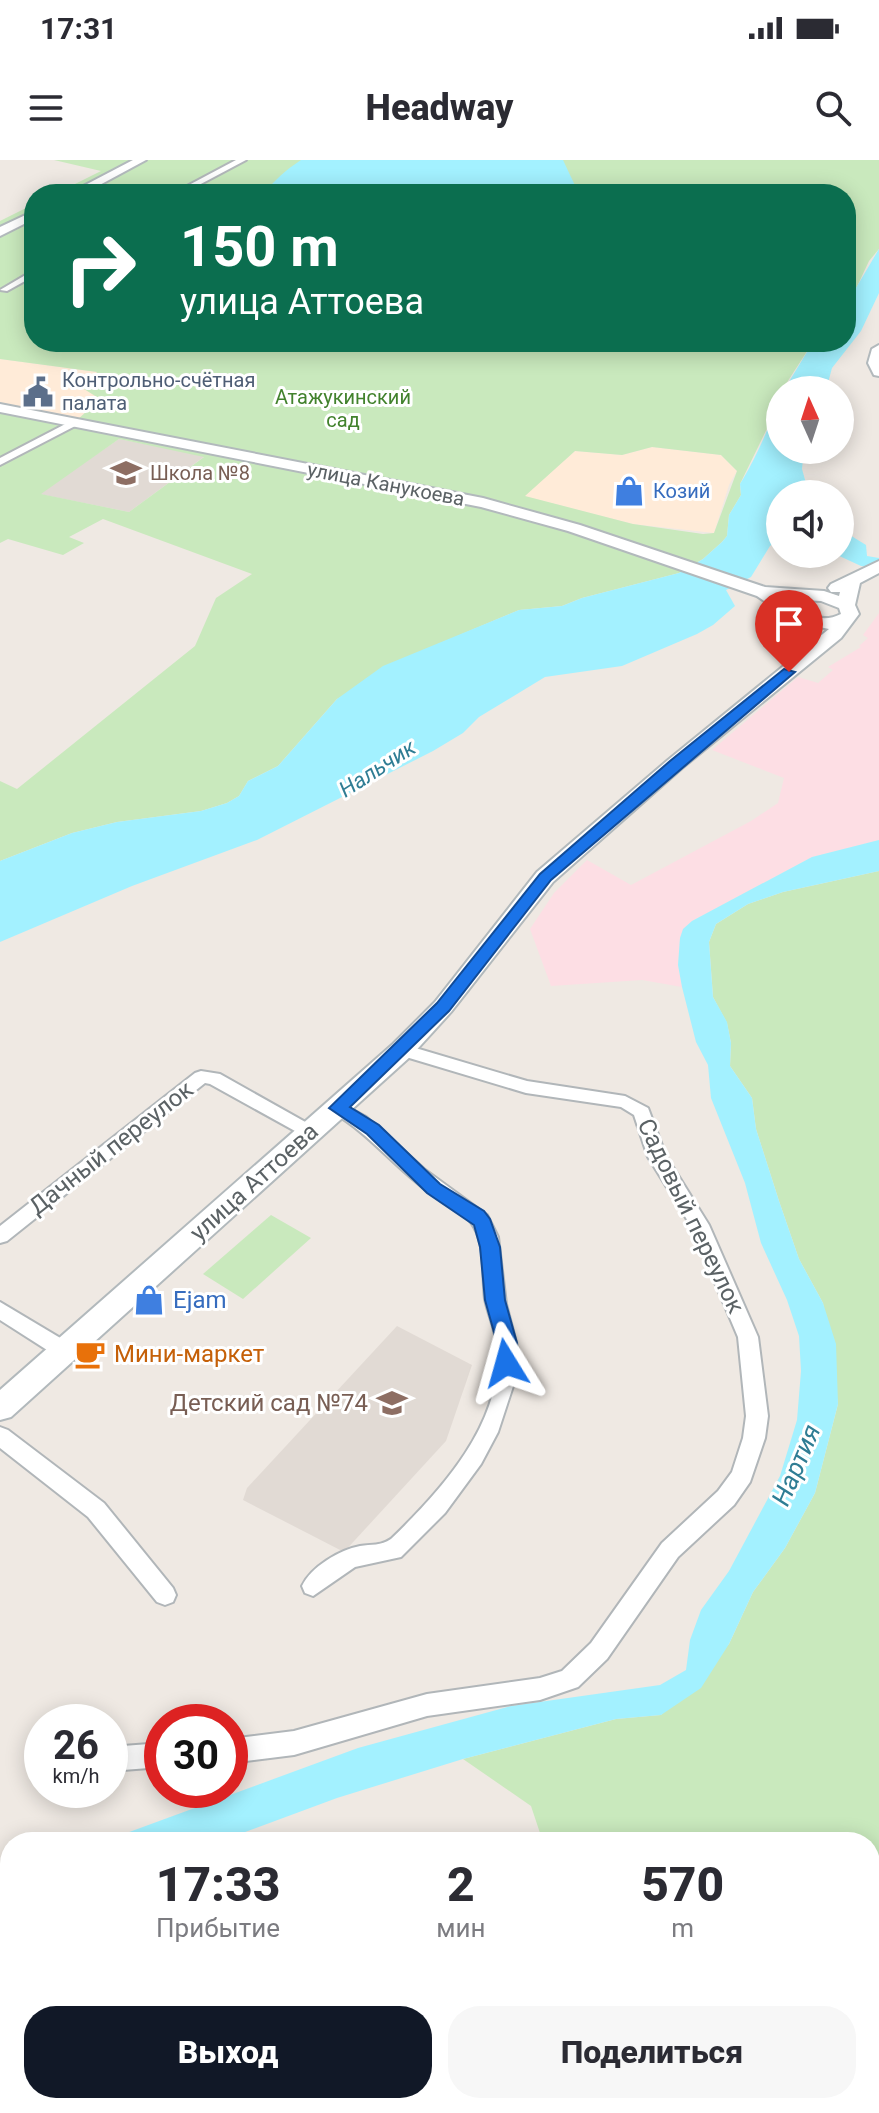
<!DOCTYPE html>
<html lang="ru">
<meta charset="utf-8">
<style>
body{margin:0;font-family:Roboto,sans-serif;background:#f7f7f7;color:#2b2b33;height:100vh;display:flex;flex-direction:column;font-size:30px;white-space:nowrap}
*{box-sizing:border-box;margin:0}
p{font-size:26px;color:#7c7c81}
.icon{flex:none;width:44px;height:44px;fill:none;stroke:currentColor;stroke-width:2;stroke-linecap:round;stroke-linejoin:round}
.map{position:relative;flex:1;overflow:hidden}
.details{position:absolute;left:0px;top:1672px;width:880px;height:282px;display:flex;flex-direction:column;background:#fff;border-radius:32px 32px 0 0;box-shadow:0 4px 20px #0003}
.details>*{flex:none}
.guide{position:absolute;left:24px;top:24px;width:832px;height:168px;border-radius:32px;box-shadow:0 4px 20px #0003;background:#0b6e4f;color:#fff;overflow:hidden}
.needle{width:52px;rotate:357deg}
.fabs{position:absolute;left:766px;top:216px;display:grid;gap:16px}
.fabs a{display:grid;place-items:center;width:88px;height:88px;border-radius:50%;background:#fff;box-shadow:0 4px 20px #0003;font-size:40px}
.speed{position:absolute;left:24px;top:1544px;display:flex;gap:16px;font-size:40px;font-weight:700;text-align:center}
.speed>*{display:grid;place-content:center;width:104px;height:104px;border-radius:50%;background:#fff;box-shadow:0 4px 20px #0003;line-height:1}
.speed small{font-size:20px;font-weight:400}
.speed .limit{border:12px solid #d22;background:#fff;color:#111}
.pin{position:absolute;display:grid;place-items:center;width:68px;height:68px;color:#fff;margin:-82px -34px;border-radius:50% 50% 50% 0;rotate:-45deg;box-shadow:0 0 8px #0007}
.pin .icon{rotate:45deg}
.me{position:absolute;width:88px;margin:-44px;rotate:352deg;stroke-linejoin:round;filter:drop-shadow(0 0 6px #0008)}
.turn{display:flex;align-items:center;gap:28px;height:168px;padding:0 24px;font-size:36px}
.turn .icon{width:104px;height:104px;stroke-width:2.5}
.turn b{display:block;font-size:56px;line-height:68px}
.eta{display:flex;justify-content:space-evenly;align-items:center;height:136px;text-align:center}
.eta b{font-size:48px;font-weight:800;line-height:56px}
.cta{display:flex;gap:16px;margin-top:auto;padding:16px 24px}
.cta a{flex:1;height:92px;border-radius:32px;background:#111827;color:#fff;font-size:32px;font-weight:800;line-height:92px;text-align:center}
.cta a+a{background:#f7f7f7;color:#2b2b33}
.status{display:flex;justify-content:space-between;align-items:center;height:56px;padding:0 40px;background:#fff;direction:ltr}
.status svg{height:22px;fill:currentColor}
header{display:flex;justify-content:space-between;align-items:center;height:104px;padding:0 24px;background:#fff;font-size:36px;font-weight:800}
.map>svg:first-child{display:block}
</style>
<div class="status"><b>17:31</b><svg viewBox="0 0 49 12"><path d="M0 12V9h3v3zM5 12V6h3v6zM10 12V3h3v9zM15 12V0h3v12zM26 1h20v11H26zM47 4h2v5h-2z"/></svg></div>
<header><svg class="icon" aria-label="menu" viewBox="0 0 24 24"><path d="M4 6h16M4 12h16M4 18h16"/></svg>Headway<svg class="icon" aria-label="search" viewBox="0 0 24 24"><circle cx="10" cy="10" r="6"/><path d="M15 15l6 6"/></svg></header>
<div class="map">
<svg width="879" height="1953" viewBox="0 0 879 1953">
<rect width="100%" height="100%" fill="#efe9e3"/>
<!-- commercial -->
<g fill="#ffebd8">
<polygon points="0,199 98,212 100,239 75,262 0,248"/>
<polygon points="652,287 721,295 737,311 729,325 714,373 633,364 524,336 575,291 622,295"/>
</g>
<!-- education -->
<g fill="#e1dad4">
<polygon points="119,279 205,296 129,352 39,334"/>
<polygon points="397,1166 472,1205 446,1281 344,1392 243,1340 247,1328"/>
</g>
<!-- medical -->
<polygon fill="#fddee4" points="879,453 879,680 812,697 692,761 680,778 678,805 682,827 642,820 551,826 530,769 554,733 587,700 631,725 751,661 778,643 784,618 712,590 798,517 818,523 833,510 828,507 861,487 859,486 868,478 863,475"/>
<!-- green -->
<g fill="#c9e9bd" fill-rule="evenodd">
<polygon points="54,0 879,0 879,89 869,101 846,150 846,34 55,34 101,11"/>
<path d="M34,44v31l-5,4 5,1v102h779l-38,59v11l-35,72 1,11 -12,20 -2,21 -5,6 -19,17 -24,14 -97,25 -20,8 -43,4 -83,35 -99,54 -59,67 -30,15 -9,15 -12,7 -26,8 -84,11 -45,11 -72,28v-80l17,8 178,-143 21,-48 36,-24 -149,-55 -34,18 15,6 -21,12 -55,-16 -8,4v-135l75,14 25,-23 -16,-10 13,-17 -97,-13v-138zM119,279l85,18 -75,55 -88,-18zM652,287l69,8 16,16 -23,62 -11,1 -70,-10 -108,-28 50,-45 47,4z"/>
<polygon points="879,711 879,1953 569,1953 572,1944 870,1944 870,1682 543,1682 531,1646 463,1599 616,1559 661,1555 729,1484 753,1432 785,1388 815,1333 838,1244 823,1143 799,1099 779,1041 756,969 752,938 730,906 731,883 727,863 713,837 709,782 716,764 748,744 783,732"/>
<polygon points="271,1055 311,1078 243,1139 203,1114"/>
</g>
<!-- water -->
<g fill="#a3f1ff">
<path d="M301,0h262l16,34h-308l-2,-6c9,-12 23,-22 32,-28z"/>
<polygon points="879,89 879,133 861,171 832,208 826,230 784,230 813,182 846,182 846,150 850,138"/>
<path d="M780,235v55h24l-2,19 7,25h-29v45l-10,7 -19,31 -25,13 9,16 -22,19 -16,9 -75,32 -77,11 -66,40 -16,16 -30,18 -176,89 -125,46 -132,56v-81l72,-28 45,-11 84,-11 26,-8 12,-7 9,-15 30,-15 59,-67 46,-33 136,-56 43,-4 20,-8 97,-25 24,-14 19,-17 5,-6 2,-21 12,-20 -1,-11c10,-15 36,-67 35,-83z"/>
<polygon points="840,369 866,385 867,396 879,398 879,408 861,406 835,394 840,394"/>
<polygon points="879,680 879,711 783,732 748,744 716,764 709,782 713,837 727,862 731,883 730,906 752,938 756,969 779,1041 799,1099 823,1143 836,1184 838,1244 815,1333 785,1388 753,1432 729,1484 701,1528 661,1555 616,1559 463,1599 337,1638 218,1682 102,1682 358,1588 511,1546 660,1525 686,1510 690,1480 701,1450 729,1411 780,1316 797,1260 801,1211 799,1176 787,1140 761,1083 745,1023 711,938 708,905 696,882 682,827 678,805 680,778 683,769 692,761 812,697"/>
<polygon points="10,1709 10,1769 0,1774 0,1712"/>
</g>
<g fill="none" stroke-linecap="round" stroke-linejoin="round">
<!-- street casing -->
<g stroke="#b1b6b9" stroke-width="4">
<g id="street">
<polygon points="236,0 246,0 182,34 172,34"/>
<polygon points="34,110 34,116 7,131 0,130"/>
<polygon points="75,259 80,262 79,264 0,305 0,298"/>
<polygon points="402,884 527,921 625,936 648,948 666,996 709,1065 758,1177 768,1256 765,1278 750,1322 734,1345 678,1397 607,1499 578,1527 540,1540 427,1556 294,1595 230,1603 230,1579 294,1571 427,1534 540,1518 562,1511 591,1483 662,1383 718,1331 732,1312 743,1278 746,1256 738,1177 691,1066 648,997 634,955 621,947 526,933 396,894 393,890 396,886"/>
<polygon points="201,911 220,914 316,968 319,972 316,976 304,976 210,924 205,923 7,1081 0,1083 0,1066 195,913"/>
<path d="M338,942l28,15 58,52 63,46 11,22 8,67 12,46 -2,27 -18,55 -17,32 -36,49 -44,44 -46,10 -42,29 -8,-3 -3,-7c9,-19 37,-36 58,-40 11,-2 21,0 31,-7 50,-48 113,-117 106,-192 -1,-17 -9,-32 -12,-48 -3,-23 1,-51 -11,-72 -7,-13 -25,-22 -38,-30 -38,-25 -64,-62 -104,-85l-3,-4z"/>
<polygon points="0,1142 72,1185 75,1191 72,1197 65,1199 58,1197 0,1160"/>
<polygon points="0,1267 8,1270 104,1343 173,1428 176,1435 173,1442 165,1445 157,1442 88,1357 0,1288"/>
<polygon points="162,1583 162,1607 110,1611 110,1587"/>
<polygon points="10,1826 10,1855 0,1859 0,1830"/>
</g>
</g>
<!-- secondary casing -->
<g stroke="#b2b9bc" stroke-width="4">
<g id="secondary">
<polygon points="133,0 146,0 83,34 68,34"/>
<polygon points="34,51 34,59 0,76 0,67"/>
<polygon points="879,185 879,216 874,215 868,203 872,189"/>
<path d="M0,244l483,94 97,27 185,62 59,4 15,5 1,-4h-9l-3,-4 3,-4 48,-23v12l-19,10 -5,22 4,9 -18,24 -159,130 -129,114 -102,130 -40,44 -400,361 -11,3v-30l393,-346 42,-42 102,-130 131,-112 161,-131 -34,-7 -38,-26 -189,-65 -87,-24 -481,-95zM783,439l38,2 18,7 2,6c-21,11 -41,-2 -58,-15z"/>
</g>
</g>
<!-- street -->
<use href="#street" fill="#fff" fill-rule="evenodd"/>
<!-- secondary -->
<use href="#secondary" fill="#fff" fill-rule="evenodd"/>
</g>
<!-- route -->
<polygon fill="#1a73e8" stroke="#114b97" stroke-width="2" points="784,509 795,512 551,720 449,851 350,947 379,965 440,1024 484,1051 490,1059 500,1087 505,1140 517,1183 514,1208 499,1208 496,1203 497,1183 485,1140 480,1087 474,1065 427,1033 367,974 329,948 437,843 540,714 670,601"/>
<!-- icons -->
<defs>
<g id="civic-bare" transform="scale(2.4)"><path d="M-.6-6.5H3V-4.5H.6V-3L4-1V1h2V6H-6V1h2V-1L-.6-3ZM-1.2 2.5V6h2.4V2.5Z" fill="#5c6f8a" stroke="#fff" stroke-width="2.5" paint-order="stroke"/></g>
<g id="school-bare" transform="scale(2.4)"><path d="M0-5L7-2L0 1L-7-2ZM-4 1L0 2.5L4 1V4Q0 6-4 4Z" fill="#8d6e63" stroke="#fff" stroke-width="2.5" paint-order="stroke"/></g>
<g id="shop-bare" transform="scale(2.4)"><path d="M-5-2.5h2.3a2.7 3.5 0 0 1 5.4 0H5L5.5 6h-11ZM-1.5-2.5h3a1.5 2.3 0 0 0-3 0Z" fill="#3f7fe0" stroke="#fff" stroke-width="2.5" paint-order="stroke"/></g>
<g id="cafe-bare" transform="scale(2.4)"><path d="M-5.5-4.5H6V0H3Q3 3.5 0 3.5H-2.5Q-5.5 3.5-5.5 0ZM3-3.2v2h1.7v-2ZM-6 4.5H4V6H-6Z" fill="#e8710a" stroke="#fff" stroke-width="2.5" paint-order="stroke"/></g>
</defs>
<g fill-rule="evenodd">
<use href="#civic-bare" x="38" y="232"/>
<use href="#school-bare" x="126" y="313"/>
<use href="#shop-bare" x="629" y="331"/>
<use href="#shop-bare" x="149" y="1140"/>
<use href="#cafe-bare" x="90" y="1194"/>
<use href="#school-bare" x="392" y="1243"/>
</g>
<g text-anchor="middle" stroke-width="6" stroke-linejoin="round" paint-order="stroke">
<!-- far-service labels -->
<g font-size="20" fill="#4e5e75" stroke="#fff" text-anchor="start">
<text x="62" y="227">Контрольно-счётная<tspan x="62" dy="23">палата</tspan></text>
</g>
<!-- far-park labels -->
<g font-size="20" fill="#42822d" stroke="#fff">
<text x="343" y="244">Атажукинский<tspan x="343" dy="23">сад</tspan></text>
</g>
<!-- far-education labels -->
<g font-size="20" fill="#785e54" stroke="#fff" text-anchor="start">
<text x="150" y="320">Школа №8</text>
</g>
<!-- far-street labels -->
<g font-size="20" fill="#5b6265" stroke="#fff">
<text transform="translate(386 324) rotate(11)" y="7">улица Канукоева</text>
</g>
<!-- far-shop labels -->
<g font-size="20" fill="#366cbe" stroke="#fff" text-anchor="start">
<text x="653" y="338">Козий</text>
</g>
<!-- far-water labels -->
<g font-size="22" font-style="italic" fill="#2f7d94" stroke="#fff">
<text transform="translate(377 608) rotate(-33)" y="8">Нальчик</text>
</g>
<!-- street labels -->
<g font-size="24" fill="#5b6265" stroke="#fff">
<text transform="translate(111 988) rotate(-38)" y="8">Дачный переулок</text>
<text transform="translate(254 1022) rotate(-42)" y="8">улица Аттоева</text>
<text transform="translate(691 1056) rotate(64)" y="8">Садовый переулок</text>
</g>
<!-- shop labels -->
<g font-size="24" fill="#366cbe" stroke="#fff" text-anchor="start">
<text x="173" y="1148">Ejam</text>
</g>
<!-- food labels -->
<g font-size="24" fill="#c56008" stroke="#fff" text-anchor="start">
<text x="114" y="1202">Мини-маркет</text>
</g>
<!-- education labels -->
<g font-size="24" fill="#785e54" stroke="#fff" text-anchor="end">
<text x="368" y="1251">Детский сад №74</text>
</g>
<!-- water labels -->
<g font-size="26" font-style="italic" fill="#2f7d94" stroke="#fff">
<text transform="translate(796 1305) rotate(-67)" y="9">Нартия</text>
</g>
</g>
</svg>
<div class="fabs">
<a><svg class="needle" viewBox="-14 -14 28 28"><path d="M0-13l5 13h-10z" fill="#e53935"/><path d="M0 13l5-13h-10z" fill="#7c7c81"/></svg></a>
<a><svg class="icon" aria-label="sound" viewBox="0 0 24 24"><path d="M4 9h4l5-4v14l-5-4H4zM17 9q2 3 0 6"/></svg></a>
</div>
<div class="speed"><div>26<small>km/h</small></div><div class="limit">30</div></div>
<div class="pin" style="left:789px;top:512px;background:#d93025"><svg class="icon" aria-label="arrive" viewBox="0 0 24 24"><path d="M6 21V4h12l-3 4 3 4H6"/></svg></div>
<svg class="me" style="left:506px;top:1203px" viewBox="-20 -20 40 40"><path d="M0-17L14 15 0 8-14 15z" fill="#1a73e8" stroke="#fff" stroke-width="4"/></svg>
<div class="guide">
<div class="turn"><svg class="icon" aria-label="right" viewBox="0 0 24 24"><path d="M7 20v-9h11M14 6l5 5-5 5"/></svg><div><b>150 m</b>улица Аттоева</div></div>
</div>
<section class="details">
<div class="eta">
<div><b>17:33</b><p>Прибытие</p></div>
<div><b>2</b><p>мин</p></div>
<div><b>570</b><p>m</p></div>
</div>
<div class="cta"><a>Выход</a><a>Поделиться</a></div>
</section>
</div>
